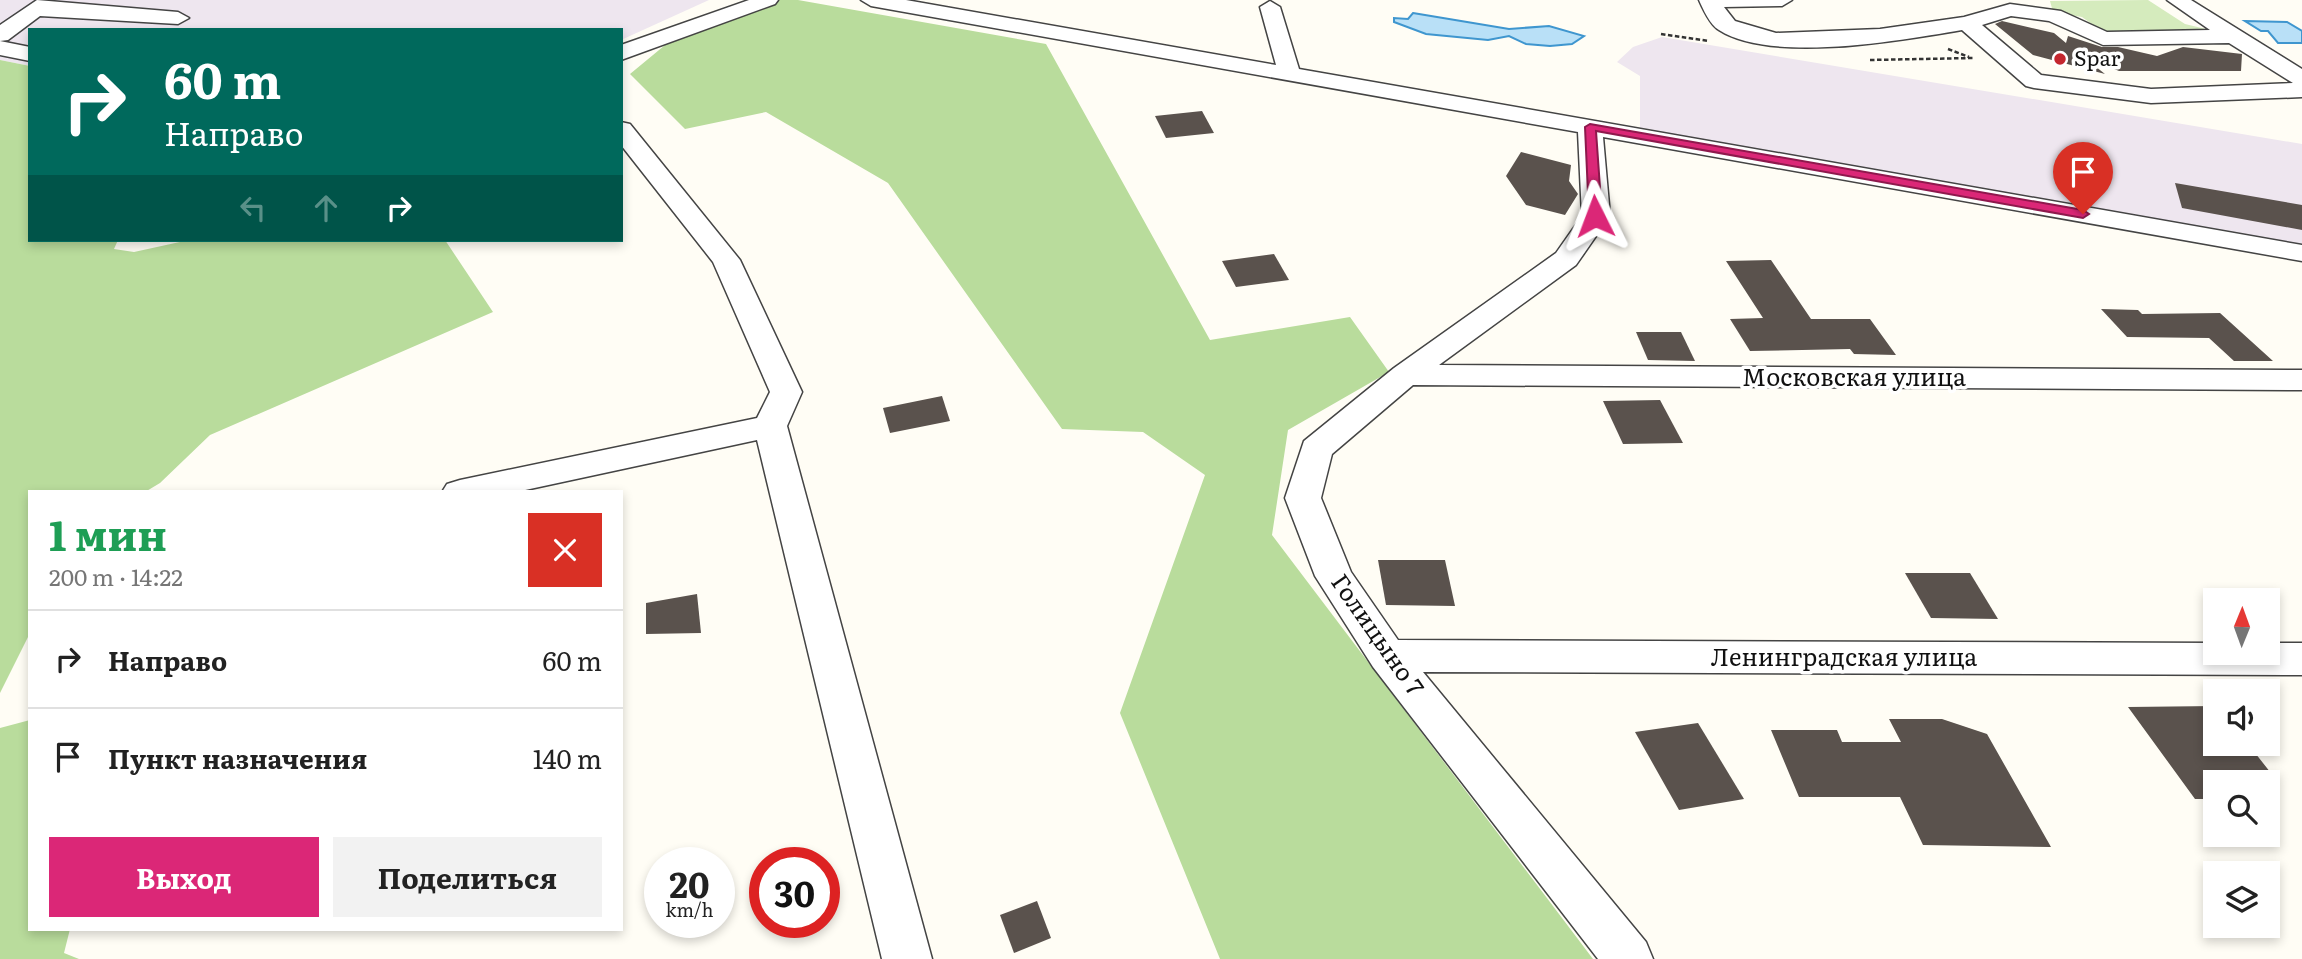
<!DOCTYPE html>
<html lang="ru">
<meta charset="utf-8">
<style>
body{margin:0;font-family:Literata,serif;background:#f2f2f2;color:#222;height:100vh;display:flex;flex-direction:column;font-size:26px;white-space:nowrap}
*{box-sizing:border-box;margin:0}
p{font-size:23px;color:#767676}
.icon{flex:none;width:38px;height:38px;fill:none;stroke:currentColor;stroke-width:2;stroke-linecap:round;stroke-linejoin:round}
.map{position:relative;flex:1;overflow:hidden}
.side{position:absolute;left:28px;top:490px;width:595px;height:441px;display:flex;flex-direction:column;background:#fff;border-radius:0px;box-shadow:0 4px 10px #0003}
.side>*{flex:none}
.top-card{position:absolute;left:28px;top:28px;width:595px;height:214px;border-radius:0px;box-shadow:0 4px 10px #0003;background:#00695c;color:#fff;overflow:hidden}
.needle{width:46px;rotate:1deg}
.controls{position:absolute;left:2203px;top:588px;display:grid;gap:14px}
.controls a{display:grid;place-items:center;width:77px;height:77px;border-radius:0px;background:#fff;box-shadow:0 4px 10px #0003;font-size:35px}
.speed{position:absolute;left:644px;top:847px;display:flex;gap:14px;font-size:35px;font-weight:700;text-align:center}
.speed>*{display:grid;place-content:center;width:91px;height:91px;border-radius:50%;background:#fff;box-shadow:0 4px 10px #0003;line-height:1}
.speed small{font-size:18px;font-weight:400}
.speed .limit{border:10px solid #d22;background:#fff;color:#111}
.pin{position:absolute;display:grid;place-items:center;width:60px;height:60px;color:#fff;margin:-72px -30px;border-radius:50% 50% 50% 0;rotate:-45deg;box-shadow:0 0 7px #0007}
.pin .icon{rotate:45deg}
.me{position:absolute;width:77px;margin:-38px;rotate:357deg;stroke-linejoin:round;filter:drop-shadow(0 0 5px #0008)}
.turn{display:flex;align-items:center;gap:24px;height:147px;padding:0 21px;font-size:32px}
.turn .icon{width:91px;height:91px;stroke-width:2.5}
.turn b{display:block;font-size:49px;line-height:60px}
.lanes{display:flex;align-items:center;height:66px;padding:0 21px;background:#0003;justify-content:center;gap:35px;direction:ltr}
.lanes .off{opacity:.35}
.round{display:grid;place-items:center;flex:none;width:74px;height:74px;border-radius:0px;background:#f2f2f2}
.headline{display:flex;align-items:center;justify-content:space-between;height:119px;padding:0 21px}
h1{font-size:42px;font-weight:700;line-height:52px;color:#1e9e55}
.button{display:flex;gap:14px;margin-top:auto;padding:14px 21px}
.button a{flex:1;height:80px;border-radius:0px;background:#db2777;color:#fff;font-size:28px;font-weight:700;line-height:80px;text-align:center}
.button a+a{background:#f2f2f2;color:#222}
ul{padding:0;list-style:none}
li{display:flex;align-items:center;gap:21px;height:98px;padding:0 21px;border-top:2px solid #e0e0e0}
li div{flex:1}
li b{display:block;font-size:26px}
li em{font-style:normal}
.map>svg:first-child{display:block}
</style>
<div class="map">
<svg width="2302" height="959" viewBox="0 0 2302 959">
<rect width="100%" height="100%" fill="#fffdf5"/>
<!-- industrial -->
<g fill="#eee6ef">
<polygon points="0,0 709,0 621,40 621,30 30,30 30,66 0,60"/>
<polygon points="1662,37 2302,144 2302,245 1640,128 1640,76 1617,62 1633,47"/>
</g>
<!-- green -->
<polygon fill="#d5ebbd" points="2148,0 2185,24 2210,30 2103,32 2082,17 2053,12 2050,1"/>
<!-- forest -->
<g fill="#b9dc9c">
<polygon points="777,0 798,0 1046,44 1210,340 1350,317 1389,372 1288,430 1272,535 1593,959 1220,959 1120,713 1205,475 1143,432 1062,429 888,183 766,112 685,129 630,74 676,36"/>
<polygon points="0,60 30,66 30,240 118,240 114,249 134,252 189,240 445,240 493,312 210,435 160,483 145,492 30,492 30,633 0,693"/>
<polygon points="30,720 30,929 70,929 64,953 79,959 0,959 0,728"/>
</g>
<!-- water -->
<g fill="#b9e0f7" stroke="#3f96cf" stroke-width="2">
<polygon points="1413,13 1509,29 1549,26 1584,36 1572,44 1550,46 1526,44 1509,36 1488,40 1426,34 1394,22 1394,18 1408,19"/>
<polygon points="2245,21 2287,22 2302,31 2302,43 2278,43 2268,31 2261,31"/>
</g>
<!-- building -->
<g fill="#5a524d">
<polygon points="2002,21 2054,33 2066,43 2068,36 2102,47 2118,47 2157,56 2183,47 2242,54 2241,71 2119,71 2081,55 2105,74 2033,55 1995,24"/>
<polygon points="1202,111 1214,133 1166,138 1155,116"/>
<polygon points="1521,152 1571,165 1569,181 1578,194 1565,215 1526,205 1506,176"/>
<polygon points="2175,183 2302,205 2302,230 2182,208"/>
<polygon points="1274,254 1289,280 1236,287 1222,261"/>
<polygon points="1771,260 1811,319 1870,319 1896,355 1854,354 1850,349 1750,351 1730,319 1763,318 1726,261"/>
<polygon points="2101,309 2138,310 2142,314 2220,313 2273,361 2234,361 2209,338 2127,337"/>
<polygon points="1636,332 1681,332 1695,361 1648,360"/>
<polygon points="942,396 950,421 890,433 883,408"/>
<polygon points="1660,400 1683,443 1623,444 1603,401"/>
<polygon points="1378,560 1445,560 1455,606 1386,605"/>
<polygon points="1905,573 1970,573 1998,619 1931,618"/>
<polygon points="697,594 701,633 646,634 646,603"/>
<polygon points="2216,706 2216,744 2248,744 2278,782 2216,782 2216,799 2195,799 2128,707"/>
<polygon points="1889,719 1942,719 1987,734 2051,847 1923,845 1900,797 1799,797 1771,730 1837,730 1842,742 1901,742"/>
<polygon points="1698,723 1744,799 1679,810 1635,732"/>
<polygon points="1037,901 1051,938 1014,953 1000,915"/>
</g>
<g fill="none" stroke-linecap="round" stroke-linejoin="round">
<!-- minor casing -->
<g stroke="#444" stroke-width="3">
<g id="minor">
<polygon points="37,0 178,12 189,18 178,24 40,16 8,40 0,41 30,47 30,61 0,55 0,25"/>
<polygon points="749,0 778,0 775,4 621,60 621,45"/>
<polygon points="861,0 906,0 1276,65 1260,7 1270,1 1280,7 1299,69 2302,245 2302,261 1603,137 1610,216 1576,265 1439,365 2302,370 2302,390 1413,385 1332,454 1321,498 1351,572 1398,640 2216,643 2216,653 2268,653 2268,643 2302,643 2302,675 1423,672 1646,942 1653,959 1598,959 1373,667 1315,576 1285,498 1304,441 1394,368 1556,253 1582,216 1578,132 871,6"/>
<path d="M1699,0h93l-10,6 -58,1 11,14 41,12 104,-4 84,-12 46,-13 51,7 46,21 103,-2 -43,-30h24l111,69v28l-151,6 -117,-15 -8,-2 -64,-56c-59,10 -190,34 -243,0 -9,-5 -16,-21 -20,-30zM2011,16l38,5 54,24 126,-2 64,40 -142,6 -110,-14 -59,-50z"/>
<polygon points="621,122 630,124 740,260 802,392 787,426 932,959 882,959 757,440 516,492 442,492 447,484 460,480 757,418 770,392 713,262 621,145"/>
</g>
</g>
<!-- path -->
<g stroke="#333" stroke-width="2.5" stroke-dasharray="4.5 2.5" stroke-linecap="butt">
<polyline points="1661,34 1709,41"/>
<polyline points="1948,49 1969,57"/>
<polyline points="1870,60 1973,58"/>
</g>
<!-- minor -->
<use href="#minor" fill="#fff" fill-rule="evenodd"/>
</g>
<!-- route -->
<polygon fill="#db2777" stroke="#8e194d" stroke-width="2" points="1590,124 2083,210 2089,214 2083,218 1596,131 1602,216 1595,219 1589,216 1585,127"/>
<!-- markers -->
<circle fill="#c4262e" stroke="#fff" stroke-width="2.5" cx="2060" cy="59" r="7"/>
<g text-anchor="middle" stroke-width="7" stroke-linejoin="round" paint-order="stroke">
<!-- far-poi labels -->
<g font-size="21" fill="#111" stroke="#fff" text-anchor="start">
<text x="2074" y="66">Spar</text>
</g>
<!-- street labels -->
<g font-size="24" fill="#111" stroke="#fff">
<text x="1854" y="386">Московская улица</text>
<text transform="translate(1377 635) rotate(55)" y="8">Голицыно 7</text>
<text x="1844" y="666">Ленинградская улица</text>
</g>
</g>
</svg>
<div class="controls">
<a><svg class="needle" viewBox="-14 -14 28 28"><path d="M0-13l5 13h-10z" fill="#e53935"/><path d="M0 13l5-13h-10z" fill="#767676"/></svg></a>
<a><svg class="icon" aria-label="sound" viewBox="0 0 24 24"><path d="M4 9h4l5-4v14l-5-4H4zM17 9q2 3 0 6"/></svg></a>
<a><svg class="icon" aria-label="search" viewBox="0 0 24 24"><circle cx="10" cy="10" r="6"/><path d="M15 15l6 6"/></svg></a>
<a><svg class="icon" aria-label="layers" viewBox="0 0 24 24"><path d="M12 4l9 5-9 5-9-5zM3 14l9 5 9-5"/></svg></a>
</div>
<div class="speed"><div>20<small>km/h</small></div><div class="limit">30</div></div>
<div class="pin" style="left:2083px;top:214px;background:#d93025"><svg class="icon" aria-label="arrive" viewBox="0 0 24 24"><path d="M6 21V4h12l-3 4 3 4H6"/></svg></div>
<svg class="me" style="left:1595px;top:216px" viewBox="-20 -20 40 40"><path d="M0-17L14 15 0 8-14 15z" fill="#db2777" stroke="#fff" stroke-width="4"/></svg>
<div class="top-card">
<div class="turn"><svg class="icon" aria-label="right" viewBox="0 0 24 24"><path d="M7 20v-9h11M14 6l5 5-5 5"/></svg><div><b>60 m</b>Направо</div></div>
<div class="lanes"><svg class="icon off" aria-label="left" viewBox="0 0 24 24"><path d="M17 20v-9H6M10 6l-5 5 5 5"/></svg><svg class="icon off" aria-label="ahead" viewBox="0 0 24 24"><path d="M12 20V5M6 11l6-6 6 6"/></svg><svg class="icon" aria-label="right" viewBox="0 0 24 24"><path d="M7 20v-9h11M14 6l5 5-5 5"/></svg></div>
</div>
<section class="side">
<div class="headline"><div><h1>1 мин</h1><p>200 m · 14:22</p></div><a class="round" style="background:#d93025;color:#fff"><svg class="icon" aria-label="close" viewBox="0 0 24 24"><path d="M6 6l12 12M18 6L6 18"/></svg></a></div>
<ul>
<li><svg class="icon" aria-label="right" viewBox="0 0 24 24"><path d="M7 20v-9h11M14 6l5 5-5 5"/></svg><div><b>Направо</b></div><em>60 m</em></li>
<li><svg class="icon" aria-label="arrive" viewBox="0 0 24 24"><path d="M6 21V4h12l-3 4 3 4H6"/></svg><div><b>Пункт назначения</b></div><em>140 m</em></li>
</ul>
<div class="button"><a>Выход</a><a>Поделиться</a></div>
</section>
</div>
